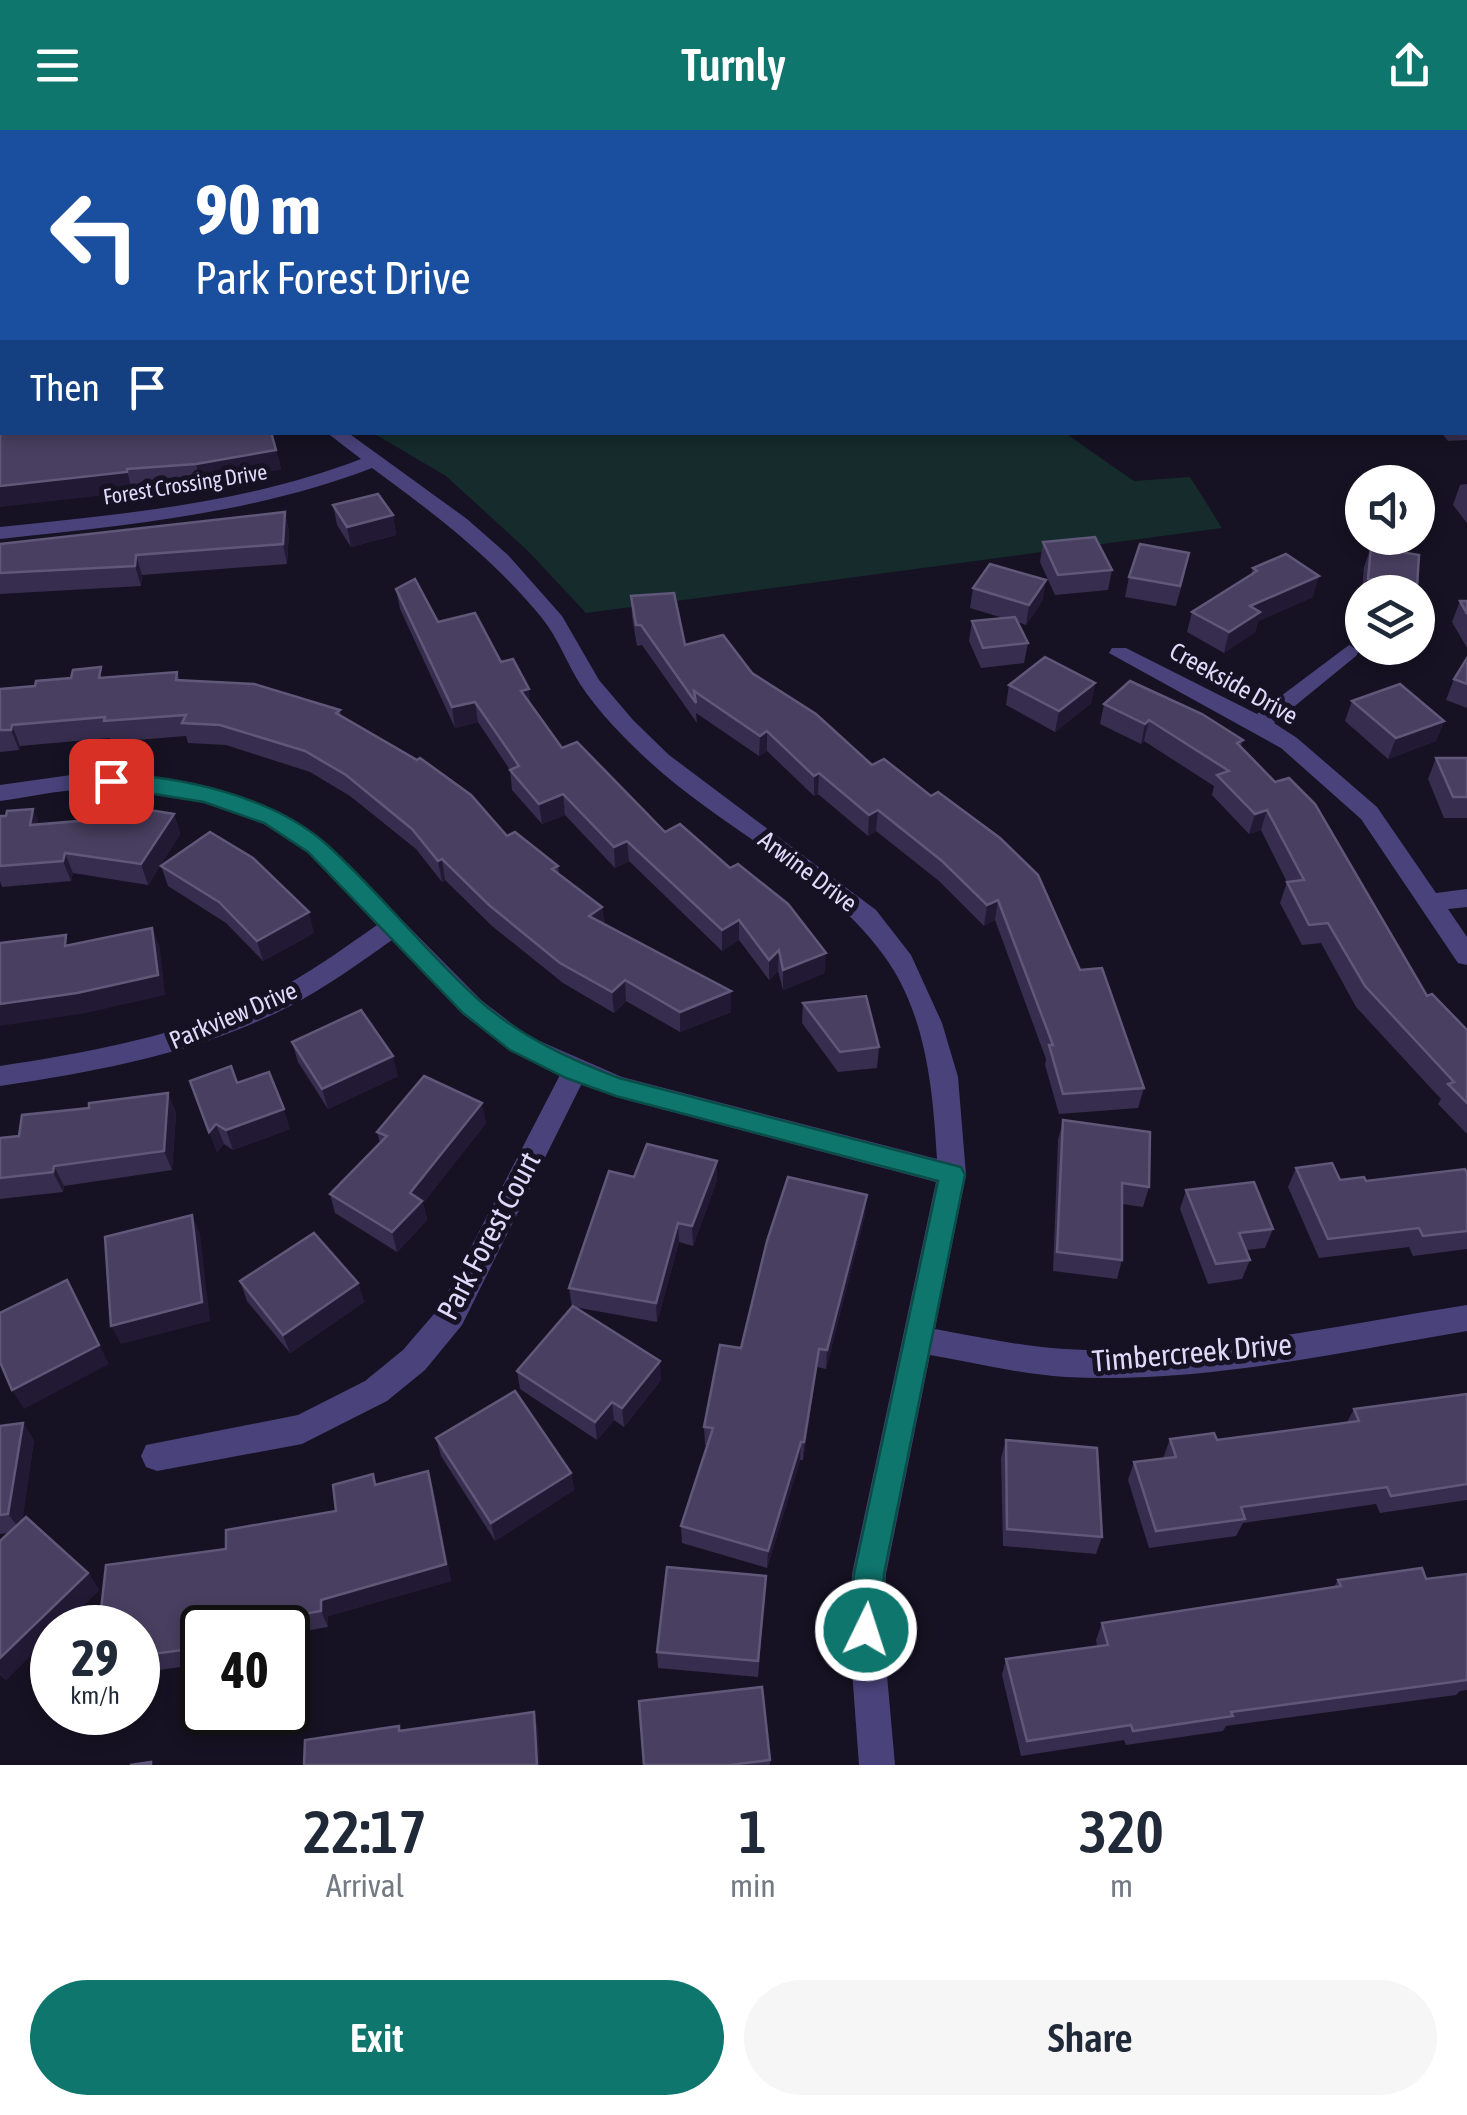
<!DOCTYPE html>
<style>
body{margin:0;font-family:"Asap Condensed",sans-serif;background:#f6f6f7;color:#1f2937;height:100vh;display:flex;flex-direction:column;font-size:38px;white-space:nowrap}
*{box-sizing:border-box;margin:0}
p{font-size:32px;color:#747a83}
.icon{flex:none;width:55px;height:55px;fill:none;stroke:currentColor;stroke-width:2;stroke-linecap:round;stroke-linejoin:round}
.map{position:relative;height:1635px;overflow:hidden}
.panel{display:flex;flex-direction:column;background:#fff;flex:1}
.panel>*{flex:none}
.guide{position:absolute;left:0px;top:0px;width:1468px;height:305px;box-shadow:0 5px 15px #0003;background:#1a4fa0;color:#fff;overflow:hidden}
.tools{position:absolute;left:1345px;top:335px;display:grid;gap:20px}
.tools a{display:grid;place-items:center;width:90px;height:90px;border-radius:50%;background:#fff;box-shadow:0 5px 15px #0003;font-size:50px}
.speed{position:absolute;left:30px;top:1475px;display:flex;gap:20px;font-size:50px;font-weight:700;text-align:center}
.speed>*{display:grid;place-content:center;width:130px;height:130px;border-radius:50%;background:#fff;box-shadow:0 5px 15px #0003;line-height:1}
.speed small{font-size:25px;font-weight:400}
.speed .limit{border:5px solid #111;border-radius:15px;background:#fff;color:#111}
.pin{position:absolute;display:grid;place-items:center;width:85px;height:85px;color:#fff;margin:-42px;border-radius:20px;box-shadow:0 5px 15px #0006}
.me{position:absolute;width:110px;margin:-55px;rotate:4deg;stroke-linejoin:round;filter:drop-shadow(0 0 8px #0008)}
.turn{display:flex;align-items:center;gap:35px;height:210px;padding:0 30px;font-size:45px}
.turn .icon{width:130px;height:130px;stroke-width:2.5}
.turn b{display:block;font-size:70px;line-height:85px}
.then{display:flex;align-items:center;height:95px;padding:0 30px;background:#0003;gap:20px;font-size:38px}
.eta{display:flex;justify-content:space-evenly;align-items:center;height:170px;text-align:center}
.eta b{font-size:60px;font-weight:600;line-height:70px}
.action{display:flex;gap:20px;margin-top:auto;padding:20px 30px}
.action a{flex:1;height:115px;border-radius:60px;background:#0f766e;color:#fff;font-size:40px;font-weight:600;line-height:115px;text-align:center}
.action a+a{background:#f6f6f7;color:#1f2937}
header{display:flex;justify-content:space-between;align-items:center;height:130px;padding:0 30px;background:#0f766e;color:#fff;font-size:45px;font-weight:600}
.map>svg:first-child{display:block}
</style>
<header><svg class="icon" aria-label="menu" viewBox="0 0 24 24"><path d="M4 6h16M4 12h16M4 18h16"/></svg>Turnly<svg class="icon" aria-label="share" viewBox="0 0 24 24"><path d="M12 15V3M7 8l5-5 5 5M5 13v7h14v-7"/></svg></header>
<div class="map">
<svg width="1467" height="1635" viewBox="0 0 1467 1635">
<rect width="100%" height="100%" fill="#161223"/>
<!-- green -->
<polygon fill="#152b2c" points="373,303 1065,303 1134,351 1190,347 1222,398 586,483 529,422 446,346"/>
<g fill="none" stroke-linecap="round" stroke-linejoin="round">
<!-- minor -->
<g fill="#4a437b" fill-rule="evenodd">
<polygon points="1263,0 1278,0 1279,2 1265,2"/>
<rect x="1465" y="223" width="2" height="12"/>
<rect x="0" y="252" width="2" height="10"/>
<path d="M326,302h21l120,87 41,36 54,61 37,64 34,40 36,35 207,155 35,45 31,68 16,54 8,98 -31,154c43,8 85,17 129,20 135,8 270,-23 403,-44v26c-132,22 -267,53 -401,46 -46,-3 -91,-14 -136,-22l-44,219 -3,56 12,135h-36l-10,-135 3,-56 84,-392 -320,-85 -34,-14 -120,242 -37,45 -38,31 -85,43 -145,27 -11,-4 -5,-11 5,-11 152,-30 67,-34 38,-31 37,-43 121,-234 -51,-23 -47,-36 -71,-74c-34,24 -67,48 -104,67 -89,46 -190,64 -288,79v-20c92,-14 183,-31 267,-71 39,-19 74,-45 110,-70 -23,-24 -44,-51 -69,-72 -58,-49 -150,-70 -224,-64 -28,2 -56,8 -84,12v-16l85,-12 52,1 71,13 72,25 44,29 157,159 47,36 94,41 315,82c-4,-66 -10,-139 -48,-196 -56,-84 -164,-132 -238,-200 -25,-23 -52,-50 -71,-79 -13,-21 -22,-46 -38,-66 -49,-60 -107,-104 -170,-150 -120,46 -245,57 -372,71v-12c123,-13 244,-23 361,-68z"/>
<polygon points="1349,515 1359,521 1356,526 1274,593 1297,608 1377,677 1436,763 1467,759 1467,777 1448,779 1467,807 1467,835 1458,833 1361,689 1281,618 1109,523 1112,518 1126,518 1257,584"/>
</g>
<!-- major -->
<g fill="#c76eeb" fill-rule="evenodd">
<polygon points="444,0 459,0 460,2 446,2"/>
<polygon points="2,129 2,139 0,140 0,130"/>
<polygon points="2,154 2,164 0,165 0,155"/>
</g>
</g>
<!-- wall -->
<g fill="#372d4e">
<rect x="506" y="0" width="136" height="2"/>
<polygon points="0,264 276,320 281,339 201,354 133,359 132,362"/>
<polygon points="1465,267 1467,269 1467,310 1448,311 1441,302 1465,302"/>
<polygon points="1467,354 1467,393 1453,375 1460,355"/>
<polygon points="333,375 393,385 396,405 351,417 337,395"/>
<polygon points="285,382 289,402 287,434 142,445 141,456 0,464 0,414"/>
<polygon points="1043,412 1112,440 1108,460 1055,465 1040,432"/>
<polygon points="1371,417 1417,457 1415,462 1362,462 1362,469 1361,469 1364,437"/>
<polygon points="1253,438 1313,467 1258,491 1255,502 1224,523 1187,502 1192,482 1251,444"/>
<polygon points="1185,443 1176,476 1125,467 1129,447"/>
<polygon points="973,458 1043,470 1026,495 1018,492 1028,513 1024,533 981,538 969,511 972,491 1003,488 970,478"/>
<polygon points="396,459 438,492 501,532 562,618 665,702 825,843 783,860 778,841 769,850 739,810 722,821 629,731 615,738 565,685 542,694 512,660 510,640 478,592 455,598 400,479"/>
<polygon points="631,466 685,515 752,543 1080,840 1144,958 1138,978 1059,984 1045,935 1046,929 995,790 984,796 939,751 876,701 868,706 818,664 814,666 767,621 759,626 696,583 697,593 642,515 637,516 632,487"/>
<polygon points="1460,471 1467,471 1467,518 1452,492"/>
<polygon points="1467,528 1467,578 1446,570 1454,549"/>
<polygon points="177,542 180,551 340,580 341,586 507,706 558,736 559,744 602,777 604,793 731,882 680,902 626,871 614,883 563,853 492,796 445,750 442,752 416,719 350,666 310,642 226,615 188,613 186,606 112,612 110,608 20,616 19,620 0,622 0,559 104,547"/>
<polygon points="1095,553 1091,573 1055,602 1006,575 1009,555"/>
<polygon points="1352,571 1444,591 1436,611 1388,629 1345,591"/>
<polygon points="1104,574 1243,610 1241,616 1427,866 1467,900 1467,1004 1438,974 1441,969 1356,877 1321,813 1302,815 1280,773 1287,752 1261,700 1249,704 1212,665 1214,656 1144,611 1141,614 1100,594"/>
<polygon points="1436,628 1467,628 1467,688 1444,688 1428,649"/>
<polygon points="174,684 180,704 148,755 73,743 71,751 2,757 0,751 0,686 39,694"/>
<polygon points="161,736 314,803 263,831 226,793 168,756"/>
<polygon points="803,873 879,917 877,938 838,942 802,893"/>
<polygon points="292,912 398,946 328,979 298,932"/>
<polygon points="190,951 237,953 290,999 233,1020 224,1014 217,1022"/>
<polygon points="168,963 176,983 172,1040 64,1056 63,1062 0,1069 0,1008 19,1006 89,978"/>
<polygon points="1063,991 1149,1057 1143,1077 1122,1074 1122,1130 1117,1149 1053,1141 1058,1010"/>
<polygon points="486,993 423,1073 427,1090 397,1122 335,1083 330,1064 380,1013 377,1002"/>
<polygon points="1296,1038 1340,1050 1366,1051 1467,1043 1467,1119 1413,1126 1409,1117 1319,1128 1288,1057"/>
<polygon points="634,1047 717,1050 693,1116 679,1112 657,1192 574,1177 661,1250 624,1297 614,1290 597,1310 520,1259 517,1241 572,1177 569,1158"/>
<polygon points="1186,1060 1273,1099 1265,1118 1246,1120 1250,1130 1242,1149 1208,1154 1180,1079"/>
<polygon points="865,1085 826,1239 817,1237 803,1330 800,1330 767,1438 682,1413 681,1396 708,1315 705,1315 704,1297 741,1218"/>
<polygon points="240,1151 358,1153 364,1172 290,1223 247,1171"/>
<polygon points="1467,1264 1467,1370 1380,1383 1376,1374 1243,1393 1236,1406 1149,1418 1128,1350 1134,1332 1163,1328 1170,1309 1217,1310 1347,1292 1354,1279"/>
<polygon points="23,1293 34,1311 22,1390 88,1443 99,1460 60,1498 52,1498 6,1550 0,1544 0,1411 8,1403 0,1404 0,1296"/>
<polygon points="436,1308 571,1343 574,1360 495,1411 441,1326"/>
<polygon points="1006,1310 1102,1407 1096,1424 1003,1416 1001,1328"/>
<polygon points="373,1344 377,1355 433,1359 451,1451 328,1486 328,1497 288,1504 288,1498 202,1498 202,1534 138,1543 138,1498 226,1419 336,1381"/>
<polygon points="1467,1444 1467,1560 1460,1561 1456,1565 1226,1596 1223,1601 1126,1615 1124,1610 1021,1626 1002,1545 1006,1529 1097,1516 1096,1510 1102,1493 1334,1457 1338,1450 1426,1449"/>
<polygon points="765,1462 758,1547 658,1538 657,1522"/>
<polygon points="770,1630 770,1635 644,1635"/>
</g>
<!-- shaded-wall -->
<g fill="#221a35">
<polygon points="0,81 2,81 2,100 0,101"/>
<polygon points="276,320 281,339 201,354 196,334"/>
<polygon points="127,339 132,362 0,377 0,356"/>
<polygon points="285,382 289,402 287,434 283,414"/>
<polygon points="393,385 396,405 351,417 347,397"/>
<polygon points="136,425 142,445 141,456 135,436"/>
<polygon points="1319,446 1313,467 1258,491 1255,502 1224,523 1229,502 1250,476"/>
<polygon points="1046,450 1043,470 1026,495 1029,475"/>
<polygon points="1095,553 1091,573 1055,602 1059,581"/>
<polygon points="529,559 531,580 521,561"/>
<polygon points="475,572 478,592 455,598 452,577"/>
<polygon points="1149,590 1144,611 1141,614 1145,594"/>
<polygon points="1444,591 1436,611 1388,629 1396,608"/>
<polygon points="12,595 20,616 19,620 11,600"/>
<polygon points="767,601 767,621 759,626 760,606"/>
<polygon points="819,643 818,664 814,666 814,646"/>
<polygon points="563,664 565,685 542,694 539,674"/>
<polygon points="33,679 42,700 30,695"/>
<polygon points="878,680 876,701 868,706 869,685"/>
<polygon points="1267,680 1261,700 1249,704 1255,684"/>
<polygon points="174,684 180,704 148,755 141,734"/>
<polygon points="627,711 629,731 615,738 614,717"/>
<polygon points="65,723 73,743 71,751 63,731"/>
<polygon points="442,729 445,750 442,752 438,731"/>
<polygon points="998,770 995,790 984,796 987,775"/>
<polygon points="602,777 604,798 589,786"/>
<polygon points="309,782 314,803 263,831 257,811"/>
<polygon points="739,790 739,810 722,821 722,800"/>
<polygon points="152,798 160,818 165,865 86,883 0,896 0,874"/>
<polygon points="779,820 778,841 769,850 769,830"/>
<polygon points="826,823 825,843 783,860 783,840"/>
<polygon points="625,850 626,871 614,883 612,862"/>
<polygon points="731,861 731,882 680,902 680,882"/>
<polygon points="393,926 398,946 328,979 322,959"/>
<polygon points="168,963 176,983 172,1040 164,1021"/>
<polygon points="482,973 486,993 423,1073 427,1090 397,1122 392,1102 410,1063"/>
<polygon points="284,979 290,999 233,1020 226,1000"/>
<polygon points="216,994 224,1014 217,1022 209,1002"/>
<polygon points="717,1031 717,1050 693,1116 692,1096"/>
<polygon points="54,1036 64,1056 63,1062 53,1042"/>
<polygon points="867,1065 865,1085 826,1239 827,1220"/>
<polygon points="192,1085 200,1104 210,1191 121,1214 111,1196"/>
<polygon points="678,1093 679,1112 657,1192 656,1173"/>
<polygon points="67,1150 109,1234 24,1279 12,1260"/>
<polygon points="358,1153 364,1172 290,1223 283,1205"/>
<polygon points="819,1219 817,1237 803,1330 804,1312"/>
<polygon points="660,1231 661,1250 624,1297 622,1278"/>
<polygon points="612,1272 614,1290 597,1310 595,1292"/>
<polygon points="23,1293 34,1311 21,1401 8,1384"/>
<polygon points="801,1312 800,1330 767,1438 768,1421"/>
<polygon points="428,1341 433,1359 451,1451 328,1486 328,1497 321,1481 321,1470"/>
<polygon points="571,1343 574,1360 495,1411 491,1393"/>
<polygon points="88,1443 99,1460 60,1498 52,1498 52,1505 6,1550 0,1543 0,1528"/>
<polygon points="198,1502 202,1509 202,1527 197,1518"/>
<polygon points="534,1582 538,1597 540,1635 537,1635"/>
</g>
<!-- building -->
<g fill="#493f60" stroke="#605878" stroke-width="2.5">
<polygon points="0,0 77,0 79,2 2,2 2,29 0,30"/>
<rect x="161" y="0" width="47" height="2"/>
<polygon points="0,42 2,45 2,81 0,81"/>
<polygon points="0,264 2,264 2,302 271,302 276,320 196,334 127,339 127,342 0,356"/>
<polygon points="1465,267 1467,269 1467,291 1465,291"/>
<polygon points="378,364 393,385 347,397 333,375"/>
<polygon points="285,382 283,414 136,425 135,436 0,443 0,414"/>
<polygon points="1095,407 1112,440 1058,445 1043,412"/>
<polygon points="1140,414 1189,423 1180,456 1129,447"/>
<polygon points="1371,417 1419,425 1417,457 1368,449"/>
<polygon points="1286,424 1319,446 1250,476 1260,482 1229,502 1192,482 1257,441 1253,438"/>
<polygon points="990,434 1046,450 1029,475 973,458"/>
<polygon points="415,449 438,492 475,483 501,532 513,529 529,559 521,561 562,618 577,612 665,702 680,694 730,738 738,734 788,774 826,823 783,840 779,820 769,830 739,790 722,800 627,711 614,717 563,664 539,674 510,640 519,636 475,572 452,577 396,459"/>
<polygon points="674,463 685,515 723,505 752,543 816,584 872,635 884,629 931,666 938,662 1000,708 1038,745 1080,840 1102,838 1144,958 1063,964 1049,915 1053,915 998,770 987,775 942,731 878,680 869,685 819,643 814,646 767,601 760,606 694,561 696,573 641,495 636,495 631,466"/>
<polygon points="1460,471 1467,471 1467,484"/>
<polygon points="1015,487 1028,513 983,518 972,491"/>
<polygon points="1045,527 1095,553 1059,581 1009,555"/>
<polygon points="1467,528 1467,554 1454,549"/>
<polygon points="101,537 99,548 177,542 176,550 254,554 340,580 336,583 417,630 420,628 471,665 507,706 515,702 558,736 552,739 602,777 589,786 731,861 680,882 625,850 612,862 560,833 489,775 442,729 438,731 412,699 346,645 305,621 220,595 182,593 186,585 104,591 105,587 12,595 11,600 0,600 0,559 35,556 36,551 71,548 73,540"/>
<polygon points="1130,551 1202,584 1243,610 1237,613 1275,652 1289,648 1315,674 1427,866 1432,864 1467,900 1467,973 1448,954 1454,952 1365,856 1328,793 1309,795 1287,752 1304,750 1267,680 1255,684 1217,645 1229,641 1149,590 1145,594 1104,574"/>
<polygon points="1400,554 1444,591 1396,608 1352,571"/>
<polygon points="1436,628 1467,628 1467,667 1453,667"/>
<polygon points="112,674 174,684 141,734 65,723 63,731 0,736 0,686 6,686 7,681 33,679 30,695 102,689"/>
<polygon points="210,702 253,728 309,782 257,811 219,772 161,736"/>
<polygon points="152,798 158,845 77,863 0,874 0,813 66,805 65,816"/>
<polygon points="866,866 879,917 840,922 803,873"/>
<polygon points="361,880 393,926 322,959 292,912"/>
<polygon points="231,936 237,953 269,942 284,979 226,1000 216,994 209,1002 190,951"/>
<polygon points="424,946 482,973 410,1063 422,1071 392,1102 330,1064 387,1006 377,1002"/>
<polygon points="168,963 164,1021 54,1036 53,1042 0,1048 0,1008 19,1006 22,985 89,978 89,973"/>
<polygon points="1063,990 1150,1002 1149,1057 1122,1053 1122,1130 1057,1122"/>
<polygon points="647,1014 717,1031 692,1096 678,1093 656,1173 569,1158 609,1041 634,1047"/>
<polygon points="1332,1033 1340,1050 1364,1047 1366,1051 1465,1039 1467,1043 1467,1101 1423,1106 1419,1098 1328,1109 1296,1038"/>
<polygon points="788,1047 867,1065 827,1220 819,1219 804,1312 801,1312 768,1421 681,1396 713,1298 704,1297 720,1215 741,1218 767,1111"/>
<polygon points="1254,1052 1273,1099 1239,1103 1250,1130 1216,1134 1186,1060"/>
<polygon points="192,1085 202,1172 111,1196 105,1107"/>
<polygon points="314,1103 358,1153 283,1205 240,1151"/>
<polygon points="67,1150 99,1215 12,1260 0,1232 0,1183"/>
<polygon points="573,1176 660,1231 622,1278 612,1272 595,1292 517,1241"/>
<polygon points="515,1261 571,1343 491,1393 436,1308"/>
<polygon points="1467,1264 1467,1354 1391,1366 1387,1357 1241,1377 1245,1389 1156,1401 1134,1332 1176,1327 1170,1309 1214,1303 1217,1310 1359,1291 1354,1279"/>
<polygon points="23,1293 8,1384 0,1385 0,1296"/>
<polygon points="1006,1310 1097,1318 1102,1407 1007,1399"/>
<polygon points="428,1341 446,1434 321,1470 321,1481 223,1498 202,1498 202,1501 198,1502 197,1518 138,1526 138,1498 99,1498 106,1435 226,1419 226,1400 336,1381 333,1355 373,1344 375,1355"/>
<polygon points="26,1387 88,1443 0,1528 0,1411"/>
<polygon points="667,1437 766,1446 758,1531 657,1522"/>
<polygon points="1422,1438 1426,1449 1467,1444 1467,1550 1231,1582 1233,1586 1133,1601 1131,1595 1027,1611 1006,1529 1108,1515 1102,1493 1341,1456 1338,1450"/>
<polygon points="762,1557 770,1630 730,1635 644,1635 639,1571"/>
<polygon points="534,1582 537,1635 304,1635 305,1610 399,1596 399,1601"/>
<polygon points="151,1632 151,1635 130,1635"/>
</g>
<!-- route -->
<path fill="#0f766e" stroke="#0a4d48" stroke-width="2.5" d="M111,644c70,2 160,22 214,69 55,49 100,109 155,158 41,36 89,58 139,77l342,89 4,8 -81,399 -3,56 -4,11 -11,4 -12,-4 -4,-11 4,-56 84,-393 -322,-85 -50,-18 -56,-28 -47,-37 -155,-161 -44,-29 -60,-21 -100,-16 -3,-5z"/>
<g text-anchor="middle" stroke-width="10" stroke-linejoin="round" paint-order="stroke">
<!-- far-street labels -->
<g font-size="22" fill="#dfd9fa" stroke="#161223">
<text transform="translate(185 354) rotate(-9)" y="8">Forest Crossing Drive</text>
</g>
<!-- street labels -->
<g font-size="25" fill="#dfd9fa" stroke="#161223">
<text transform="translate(1234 553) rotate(29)" y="9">Creekside Drive</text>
<text transform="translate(808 741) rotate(37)" y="9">Arwine Drive</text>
<text transform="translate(233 885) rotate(-23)" y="9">Parkview Drive</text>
</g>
<!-- near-street labels -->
<g font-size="30" fill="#dfd9fa" stroke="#161223">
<text transform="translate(489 1106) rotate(-62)" y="10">Park Forest Court</text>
<text transform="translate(1192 1223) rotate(-5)" y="10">Timbercreek Drive</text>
</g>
</g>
</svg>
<div class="tools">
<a><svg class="icon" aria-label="sound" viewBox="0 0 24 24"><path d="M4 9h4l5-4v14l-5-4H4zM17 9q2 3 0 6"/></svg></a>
<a><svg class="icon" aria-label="layers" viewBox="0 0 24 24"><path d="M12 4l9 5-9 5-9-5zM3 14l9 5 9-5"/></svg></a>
</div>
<div class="speed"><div>29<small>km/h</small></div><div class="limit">40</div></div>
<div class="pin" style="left:111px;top:651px;background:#d93025"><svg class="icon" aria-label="arrive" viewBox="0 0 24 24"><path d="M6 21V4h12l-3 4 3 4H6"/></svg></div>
<svg class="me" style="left:866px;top:1500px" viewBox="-20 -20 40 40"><circle r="17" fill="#0f766e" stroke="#fff" stroke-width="3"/><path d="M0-11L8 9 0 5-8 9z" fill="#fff"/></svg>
<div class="guide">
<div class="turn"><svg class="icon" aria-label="left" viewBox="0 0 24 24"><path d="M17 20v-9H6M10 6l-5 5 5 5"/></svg><div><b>90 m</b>Park Forest Drive</div></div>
<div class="then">Then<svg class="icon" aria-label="arrive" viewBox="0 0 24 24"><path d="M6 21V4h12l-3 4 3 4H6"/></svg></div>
</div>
</div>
<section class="panel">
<div class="eta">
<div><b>22:17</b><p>Arrival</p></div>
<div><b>1</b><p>min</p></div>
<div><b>320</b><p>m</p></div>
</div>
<div class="action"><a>Exit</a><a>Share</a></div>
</section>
